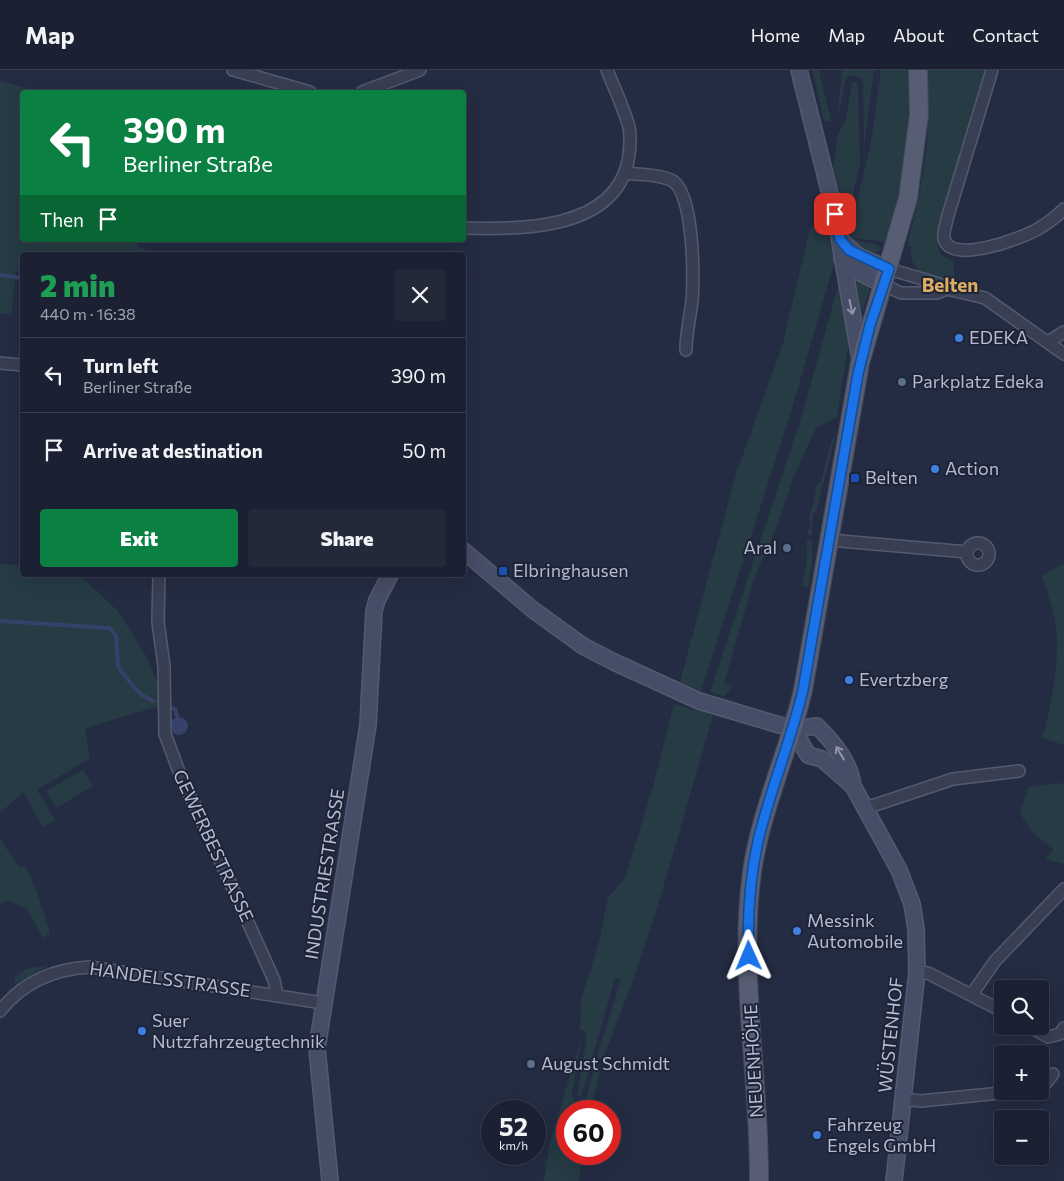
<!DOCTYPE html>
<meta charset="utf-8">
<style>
body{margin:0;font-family:Commissioner,sans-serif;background:#24293a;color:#f1f3f6;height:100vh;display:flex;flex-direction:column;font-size:19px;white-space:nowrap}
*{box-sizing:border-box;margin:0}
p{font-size:16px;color:#a0a3ac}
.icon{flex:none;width:28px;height:28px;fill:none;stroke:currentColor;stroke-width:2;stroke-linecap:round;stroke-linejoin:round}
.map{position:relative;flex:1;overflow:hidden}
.sheet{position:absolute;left:20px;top:182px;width:446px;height:325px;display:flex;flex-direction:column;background:#1b2132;border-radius:5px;box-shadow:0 5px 20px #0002,0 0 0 1px #393e4d}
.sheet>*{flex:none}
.guide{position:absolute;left:20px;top:20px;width:446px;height:152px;border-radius:5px;box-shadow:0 5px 20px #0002,0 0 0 1px #393e4d;background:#0b8043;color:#fff;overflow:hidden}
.buttons{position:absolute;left:994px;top:910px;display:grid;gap:10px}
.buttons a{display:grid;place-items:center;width:55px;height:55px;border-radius:5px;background:#1b2132;box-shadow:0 5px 20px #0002,0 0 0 1px #393e4d;font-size:25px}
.speed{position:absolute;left:481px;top:1030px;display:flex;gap:10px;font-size:25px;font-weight:700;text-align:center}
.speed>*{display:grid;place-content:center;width:65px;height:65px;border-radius:50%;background:#1b2132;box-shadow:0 5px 20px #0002,0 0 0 1px #393e4d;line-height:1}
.speed small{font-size:12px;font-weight:400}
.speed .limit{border:8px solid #d22;background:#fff;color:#111}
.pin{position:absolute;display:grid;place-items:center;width:42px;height:42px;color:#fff;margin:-21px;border-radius:10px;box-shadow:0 2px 8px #0006}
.me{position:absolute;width:55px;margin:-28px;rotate:359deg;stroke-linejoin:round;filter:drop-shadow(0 0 4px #0008)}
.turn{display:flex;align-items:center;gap:18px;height:105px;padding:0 20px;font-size:22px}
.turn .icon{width:65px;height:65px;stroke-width:2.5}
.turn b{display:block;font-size:35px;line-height:42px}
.then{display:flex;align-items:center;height:48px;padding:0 20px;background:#0003;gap:10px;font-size:19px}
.round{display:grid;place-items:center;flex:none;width:52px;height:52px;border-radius:5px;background:#24293a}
.overview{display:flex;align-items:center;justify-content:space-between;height:85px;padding:0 20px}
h1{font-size:30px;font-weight:800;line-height:38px;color:#1e9e55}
.action{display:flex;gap:10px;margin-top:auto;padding:10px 20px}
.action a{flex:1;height:58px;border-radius:5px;background:#0b8043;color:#fff;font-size:20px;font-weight:800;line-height:58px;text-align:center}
.action a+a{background:#24293a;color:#f1f3f6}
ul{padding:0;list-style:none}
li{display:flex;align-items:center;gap:15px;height:75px;padding:0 20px;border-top:1px solid #393e4d}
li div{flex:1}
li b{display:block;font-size:19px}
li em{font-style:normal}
header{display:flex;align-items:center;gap:30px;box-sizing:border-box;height:70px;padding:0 25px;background:#1b2132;border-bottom:1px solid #393e4d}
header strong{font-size:24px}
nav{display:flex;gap:28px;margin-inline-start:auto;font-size:18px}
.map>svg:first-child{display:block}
</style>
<header>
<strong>Map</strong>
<nav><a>Home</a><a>Map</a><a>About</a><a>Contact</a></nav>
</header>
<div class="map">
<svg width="1064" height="1111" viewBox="0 0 1064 1111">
<rect width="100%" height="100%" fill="#242c43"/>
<!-- green -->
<g fill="#263b44">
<polygon points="812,0 819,0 831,51 824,51"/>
<polygon points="842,0 874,0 864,76 863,12 859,7 849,5 846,8 837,51"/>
<path d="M881,0h29c2,59 -7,116 -23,172l-35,-4v-14l19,-82z"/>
<path d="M925,0h61c-8,26 -53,164 -47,180 3,7 8,9 15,11v20c-23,-6 -45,-4 -43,-34l-4,-1c9,-35 17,-70 20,-106 1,-23 -1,-47 -2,-70z"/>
<polygon points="0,11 41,22 22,22 22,170 138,170 137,177 168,185 22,185 22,201 16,201 11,245 0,243"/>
<polygon points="852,12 856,12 858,15 860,95 848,145 791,342 701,621 680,612 735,407 783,273 810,158 825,151 831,181 844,128 841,125 833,97 838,65 846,49"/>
<path d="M852,170l24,4 6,5c-12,9 -21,0 -30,-9z"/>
<polygon points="853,208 871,215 862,243 851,209"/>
<polygon points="840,209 850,265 837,347 816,358 794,406 776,459 755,506 724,613 733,616 724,626 710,622 802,345"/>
<path d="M835,368l-19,75h-3l-1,22h-5l4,-14 -2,-1c2,-12 7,-22 7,-34l5,-5 11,-42z"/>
<polygon points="807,470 812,470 812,494 808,517 802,516 807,491"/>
<path d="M1064,493v182l-22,-7c10,-33 20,-88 12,-122 -3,-14 -8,-27 -12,-40z"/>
<polygon points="0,494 22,495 22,505 79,505 118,541 146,586 160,618 159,636 85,658 90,688 37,720 55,750 43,757 23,722 0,743"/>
<polygon points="674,634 713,645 656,842 633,910 603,989 597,987 621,909 615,908 581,1027 577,1025 587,968 585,962 580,959 581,929 598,876 608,828 625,808 653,716"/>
<polygon points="83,700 93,716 56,738 46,721"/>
<polygon points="1064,713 1064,794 1045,789 1054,780 1031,761 1020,743 1028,717"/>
<path d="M0,769l19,28h7c10,22 18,43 24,67l-7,4 -16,-29 -19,-9 -8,4z"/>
<polygon points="49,895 16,914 14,912 15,907 26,899"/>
<polygon points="581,970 572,1024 577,1040 581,1041 568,1041 568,1084 582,1084 579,1111 544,1111 549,1076"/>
<polygon points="595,995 601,997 590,1041 583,1041"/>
</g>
<!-- water -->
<circle fill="#35416a" cx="179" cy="656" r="9"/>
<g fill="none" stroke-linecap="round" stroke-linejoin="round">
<!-- stream -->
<g stroke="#35416a" stroke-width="4">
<polyline points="0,205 22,208"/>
<polyline points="0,551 110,558 116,566 118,597 133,616 142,625 153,631"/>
<polyline points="169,638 175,639 177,646"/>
</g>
<!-- street casing -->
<g stroke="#545a6d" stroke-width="14">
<g id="street">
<polyline points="233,0 310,22"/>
<path d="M992,0l-45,149c-1,6 -4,14 -3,19 5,28 78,0 92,-8 11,-6 20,-13 28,-21"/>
<polyline points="362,22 420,0"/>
<path d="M626,103c14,2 32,1 45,7 23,10 23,98 21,121 -2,17 -6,32 -6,49"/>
<path d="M464,158c56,2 150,2 164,-67 2,-11 3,-23 1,-34 -5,-19 -15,-39 -22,-57"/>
<polyline points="889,199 939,214 947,219"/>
<polyline points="884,215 901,223 937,223 947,219 985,228 1064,284"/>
<polyline points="1048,272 1064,262"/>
<polyline points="0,293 22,295"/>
<polyline points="829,470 967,482"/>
<circle cx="978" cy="484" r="11"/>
<polyline points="159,505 158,552 164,596 165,664 184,715 196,737 274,910 277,925"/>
<polyline points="866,738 953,709 1019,701"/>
<polyline points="917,902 928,903 1002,941"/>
<polyline points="972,924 995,891 1064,819"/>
<path d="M0,941c22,-28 54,-42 90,-44l233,36"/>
<polyline points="1029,956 1048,967 1060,964 1064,958"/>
<polyline points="1040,1018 1043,1017 1053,1004"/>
<polyline points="902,1029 921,1031 1021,1021"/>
</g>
</g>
<!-- secondary casing -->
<g stroke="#545a6d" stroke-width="18">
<g id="secondary">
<polyline points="799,0 835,144 860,289"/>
<polyline points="840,169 858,186 889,199"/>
<polyline points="842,189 855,200 884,215"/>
<path d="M464,481l68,58 51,37 31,16 85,39 94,28 24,-3c17,17 33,36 36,60l46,84 13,34 4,25 1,43 -23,209"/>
<polyline points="793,659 808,685 822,689 853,716"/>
<polyline points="330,1111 317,978 368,655 374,541 377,530 390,505"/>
</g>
</g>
<!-- primary casing -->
<g stroke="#42485c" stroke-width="20">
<path id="primary" d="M759,1111c1,-103 -21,-207 -7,-309 9,-63 37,-121 51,-182l57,-327 48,-165 11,-83 -1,-45"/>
</g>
<!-- street -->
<use href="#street" stroke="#393f53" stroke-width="11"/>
<!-- secondary -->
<use href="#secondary" stroke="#464d66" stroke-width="15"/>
<!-- primary -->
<use href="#primary" stroke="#575d73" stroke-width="18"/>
</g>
<!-- one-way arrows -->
<defs><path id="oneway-shaft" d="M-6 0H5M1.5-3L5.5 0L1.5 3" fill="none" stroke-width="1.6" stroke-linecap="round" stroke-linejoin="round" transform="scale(1.25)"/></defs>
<g stroke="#8f94a9">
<use href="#oneway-shaft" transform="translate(851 237) rotate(78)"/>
<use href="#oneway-shaft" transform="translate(840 683) rotate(-121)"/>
</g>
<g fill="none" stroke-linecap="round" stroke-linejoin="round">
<!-- route casing -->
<g stroke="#114b97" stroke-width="12">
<path id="route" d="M749,886c-2,-39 1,-78 9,-115 12,-51 33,-100 45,-151l55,-316 12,-49 19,-56 -40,-19 -9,-11 -5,-25"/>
</g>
<!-- route -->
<use href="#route" stroke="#1a73e8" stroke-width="9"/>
</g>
<!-- markers -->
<g fill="#3f7fe0" stroke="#1d2438" stroke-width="2">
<circle cx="959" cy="268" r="5"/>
<circle cx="935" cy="399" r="5"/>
<circle cx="849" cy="610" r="5"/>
<circle cx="797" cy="861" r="5"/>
<circle cx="142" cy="961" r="5"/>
<circle cx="817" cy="1065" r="5"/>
</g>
<g fill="#5c6f8a" stroke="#1d2438" stroke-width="2">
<circle cx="902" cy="312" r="5"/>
<circle cx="787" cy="478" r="5"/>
<circle cx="531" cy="994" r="5"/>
</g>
<g fill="#1a4fb4" stroke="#1d2438" stroke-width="2">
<rect x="850" y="403" width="10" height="10" rx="2.5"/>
<rect x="498" y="496" width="10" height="10" rx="2.5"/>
</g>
<g text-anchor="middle" stroke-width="4" stroke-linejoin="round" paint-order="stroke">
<!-- poi labels -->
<g font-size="18" fill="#b6bbcd" stroke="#1d2438" text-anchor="start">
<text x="969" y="274">EDEKA</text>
<text x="912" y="318">Parkplatz Edeka</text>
<text x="945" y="405">Action</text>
<text x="865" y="414">Belten</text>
<text x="777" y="484" text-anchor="end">Aral</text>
<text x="513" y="507">Elbringhausen</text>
<text x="859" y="616">Evertzberg</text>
<text x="807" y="857">Messink<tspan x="807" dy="21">Automobile</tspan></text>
<text x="152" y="957">Suer<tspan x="152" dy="21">Nutzfahrzeugtechnik</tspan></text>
<text x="541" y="1000">August Schmidt</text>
<text x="827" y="1061">Fahrzeug<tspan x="827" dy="21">Engels GmbH</tspan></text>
</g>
<!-- street labels -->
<g font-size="18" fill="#b6bbcd" stroke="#1d2438">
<text transform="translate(213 776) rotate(65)" y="6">GEWERBESTRASSE</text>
<text transform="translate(325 804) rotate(-81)" y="6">INDUSTRIESTRASSE</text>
<text transform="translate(170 910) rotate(8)" y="6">HANDELSSTRASSE</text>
<text transform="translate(891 965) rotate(-84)" y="6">WÜSTENHOF</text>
<text transform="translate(754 991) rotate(-93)" y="6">NEUENHÖHE</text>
</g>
<!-- neighbourhood labels -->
<g font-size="19" font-weight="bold" fill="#dead60" stroke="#1d2438">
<text x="950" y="222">Belten</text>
</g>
</g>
</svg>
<div class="buttons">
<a><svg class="icon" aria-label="search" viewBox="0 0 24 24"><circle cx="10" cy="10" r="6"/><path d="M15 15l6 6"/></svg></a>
<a>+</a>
<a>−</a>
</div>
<div class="speed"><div>52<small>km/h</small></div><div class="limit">60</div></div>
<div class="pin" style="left:835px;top:144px;background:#d93025"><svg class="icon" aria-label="arrive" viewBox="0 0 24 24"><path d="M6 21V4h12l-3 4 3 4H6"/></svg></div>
<svg class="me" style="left:749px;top:886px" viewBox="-20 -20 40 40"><path d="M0-17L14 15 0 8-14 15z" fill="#1a73e8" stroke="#fff" stroke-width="4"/></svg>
<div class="guide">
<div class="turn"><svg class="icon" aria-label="left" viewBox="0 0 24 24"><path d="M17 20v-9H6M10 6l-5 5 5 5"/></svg><div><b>390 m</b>Berliner Straße</div></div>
<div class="then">Then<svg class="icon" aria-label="arrive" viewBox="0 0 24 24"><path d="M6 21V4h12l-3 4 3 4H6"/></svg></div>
</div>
<section class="sheet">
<div class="overview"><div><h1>2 min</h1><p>440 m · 16:38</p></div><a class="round"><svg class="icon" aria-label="close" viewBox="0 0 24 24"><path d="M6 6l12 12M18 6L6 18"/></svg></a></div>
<ul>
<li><svg class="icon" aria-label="left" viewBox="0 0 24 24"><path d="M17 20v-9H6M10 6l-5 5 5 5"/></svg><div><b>Turn left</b><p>Berliner Straße</p></div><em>390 m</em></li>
<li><svg class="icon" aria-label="arrive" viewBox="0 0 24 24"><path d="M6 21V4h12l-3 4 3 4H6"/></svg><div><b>Arrive at destination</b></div><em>50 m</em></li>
</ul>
<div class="action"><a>Exit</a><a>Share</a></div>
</section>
</div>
